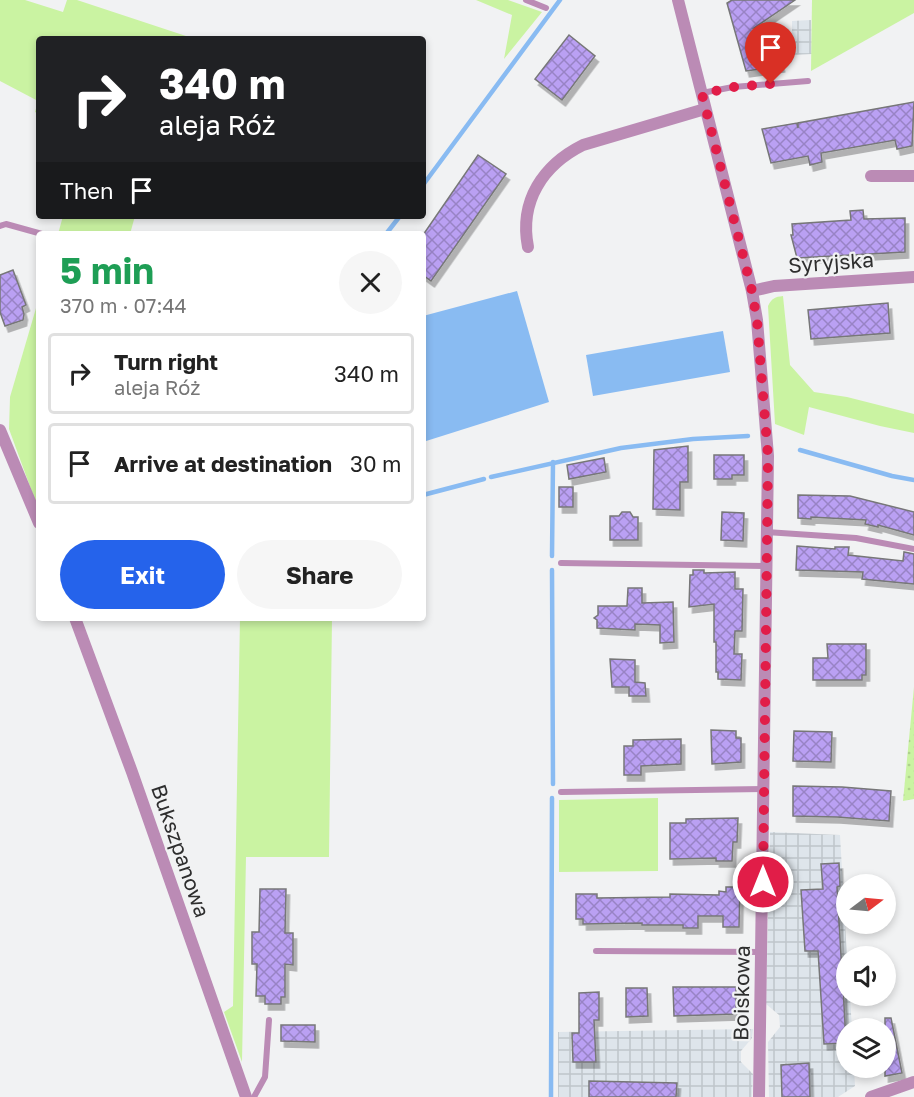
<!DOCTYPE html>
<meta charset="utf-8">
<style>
body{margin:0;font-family:"Golos Text",sans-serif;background:#f6f6f6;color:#222;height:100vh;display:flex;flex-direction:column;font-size:22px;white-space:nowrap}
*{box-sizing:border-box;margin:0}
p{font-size:20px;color:#767676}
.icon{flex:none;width:33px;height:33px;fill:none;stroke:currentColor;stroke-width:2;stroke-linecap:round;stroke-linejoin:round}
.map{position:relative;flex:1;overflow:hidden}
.drawer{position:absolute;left:36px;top:231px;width:390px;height:390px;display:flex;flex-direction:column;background:#fff;border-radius:6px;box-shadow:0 3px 9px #0003}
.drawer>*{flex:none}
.guide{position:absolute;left:36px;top:36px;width:390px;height:183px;border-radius:6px;box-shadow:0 3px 9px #0003;background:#202124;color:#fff;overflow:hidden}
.needle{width:39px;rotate:74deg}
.fabs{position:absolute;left:836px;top:874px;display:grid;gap:12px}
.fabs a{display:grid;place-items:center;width:60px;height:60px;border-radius:50%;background:#fff;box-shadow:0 3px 9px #0003;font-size:30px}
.pin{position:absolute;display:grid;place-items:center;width:51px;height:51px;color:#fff;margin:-62px -26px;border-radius:50% 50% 50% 0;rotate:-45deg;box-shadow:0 0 6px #0007}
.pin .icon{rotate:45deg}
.me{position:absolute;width:66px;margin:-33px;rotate:0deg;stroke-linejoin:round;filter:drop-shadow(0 0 4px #0008)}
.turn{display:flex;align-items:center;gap:21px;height:126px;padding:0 24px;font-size:27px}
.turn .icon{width:78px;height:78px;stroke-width:2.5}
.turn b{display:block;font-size:42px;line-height:51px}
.then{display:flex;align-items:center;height:57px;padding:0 24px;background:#0003;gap:12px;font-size:22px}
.round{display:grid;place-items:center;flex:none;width:63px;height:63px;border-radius:32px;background:#f6f6f6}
.headline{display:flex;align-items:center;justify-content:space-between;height:102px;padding:0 24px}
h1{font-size:36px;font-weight:700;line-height:45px;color:#1e9e55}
.action{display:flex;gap:12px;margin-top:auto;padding:12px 24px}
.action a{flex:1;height:69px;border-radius:36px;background:#2563eb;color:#fff;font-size:24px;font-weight:700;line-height:69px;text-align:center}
.action a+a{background:#f6f6f6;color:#222}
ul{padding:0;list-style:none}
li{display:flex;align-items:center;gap:18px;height:81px;margin:0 12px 9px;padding:0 12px;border:3px solid #e0e0e0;border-radius:6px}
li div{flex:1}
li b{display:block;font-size:22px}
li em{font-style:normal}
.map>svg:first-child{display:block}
</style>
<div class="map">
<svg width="914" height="1097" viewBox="0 0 914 1097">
<defs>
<pattern id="industrial-grid" width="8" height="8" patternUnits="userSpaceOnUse" patternTransform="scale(1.5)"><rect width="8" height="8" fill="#dee5eb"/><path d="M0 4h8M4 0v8" fill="none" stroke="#bfc5ca"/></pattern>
<pattern id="park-dots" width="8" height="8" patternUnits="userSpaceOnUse" patternTransform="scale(1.5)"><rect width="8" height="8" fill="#caf3a2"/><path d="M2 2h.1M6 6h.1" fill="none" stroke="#aed18c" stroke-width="1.8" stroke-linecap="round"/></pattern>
<pattern id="building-cross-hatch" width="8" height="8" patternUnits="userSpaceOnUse" patternTransform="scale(1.5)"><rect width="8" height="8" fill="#baa0f3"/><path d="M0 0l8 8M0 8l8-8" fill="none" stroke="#9883c5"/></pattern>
<filter id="shadow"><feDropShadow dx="3.5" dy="6" stdDeviation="0" flood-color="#0004"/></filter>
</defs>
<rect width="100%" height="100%" fill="#f1f2f3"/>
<!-- industrial -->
<g fill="url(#industrial-grid)">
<polygon points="811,20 812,54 792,55 792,21"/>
<polygon points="770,832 840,835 847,957 846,996 850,996 852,1029 846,1029 846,1068 854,1068 855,1086 838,1097 769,1097 768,1042 780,1027 779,1015 766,1004"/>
<polygon points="753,1029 752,1038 741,1051 741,1062 753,1074 752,1097 558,1097 558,1032"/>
</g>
<!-- green -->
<g fill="#caf3a2">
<polygon points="0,0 25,0 63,12 67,0 77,0 189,37 189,39 39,39 39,114 35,112 38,101 0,81"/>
<polygon points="476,0 508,0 542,12 504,59 512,15"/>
<polygon points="812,0 914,0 914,13 811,71"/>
<polygon points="63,216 135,216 130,234 58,234"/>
<path d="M783,296l7,69 24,27 33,5 67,17v19l-34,-7 -71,-19 -5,28 -29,-11 -7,-118c4,-8 7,-9 15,-10z"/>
<polygon points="39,298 39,511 9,429 10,397"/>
<polygon points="240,618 332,618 329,857 246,857 242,1062 224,1012 233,1006"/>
<polygon points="658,798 658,871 559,872 559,800"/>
</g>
<!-- park -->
<polygon fill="url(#park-dots)" points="914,687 914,799 903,801"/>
<!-- water -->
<g fill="#89bbf2">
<polygon points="517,291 549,402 423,442 423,316"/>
<polygon points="723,331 730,372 593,396 586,355"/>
</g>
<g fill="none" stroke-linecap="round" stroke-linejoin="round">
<!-- stream -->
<g stroke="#89bbf2" stroke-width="4.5">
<polyline points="423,185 560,0"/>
<polyline points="386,234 400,216"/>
<polyline points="800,450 892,476 914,480"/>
<polyline points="491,477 621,448 693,439 748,436"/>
<polyline points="423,495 484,479"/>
<polyline points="552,556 553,462"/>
<polyline points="552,570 553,784"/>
<polyline points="551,1097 552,798"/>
</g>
</g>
<!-- building -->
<g fill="url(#building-cross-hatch)" stroke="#777778" stroke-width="1.5" filter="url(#shadow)">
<polygon points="732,0 795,0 754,28 771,28 781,66 746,71 727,3"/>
<polygon points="569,35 595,56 562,100 535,79"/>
<polygon points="914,102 912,146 897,149 895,140 821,153 822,162 810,165 808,156 771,163 762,129 797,123 798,128 798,123"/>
<polygon points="478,155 506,174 431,281 423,275 423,235"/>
<polygon points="863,210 864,219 905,218 905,252 797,258 791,235 793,235 792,224 851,220 850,211"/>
<polygon points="13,270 26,305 22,307 24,314 23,320 5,326 0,312 0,275"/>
<polygon points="888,303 890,333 811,339 808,310"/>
<polygon points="688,446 688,482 680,482 680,510 653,509 654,450"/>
<polygon points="714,455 744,455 744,475 732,475 732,479 714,479"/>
<polygon points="604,458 606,472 569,479 567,465"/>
<rect x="559" y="487" width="14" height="20"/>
<polygon points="798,495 850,496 914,512 914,535 878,525 878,527 865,524 866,520 811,517 811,519 798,518"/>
<polygon points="622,512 630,512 633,517 638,517 638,540 610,540 610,516 619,516"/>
<polygon points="722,512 744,513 743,541 721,540"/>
<polygon points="797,546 835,549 835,547 849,547 848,555 903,561 904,552 914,554 914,584 862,579 863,572 796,570"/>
<polygon points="693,570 704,570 704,573 735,572 735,589 743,589 742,631 735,631 734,654 742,654 741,680 718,679 718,672 716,672 716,642 714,642 714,604 689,607 690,575 693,575"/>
<polygon points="628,588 642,588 642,603 673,602 674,642 660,643 660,625 635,624 635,630 597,628 597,620 594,618 598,615 598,606 627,606"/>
<polygon points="827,644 866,644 866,675 862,675 862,680 813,680 813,658 828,658"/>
<polygon points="610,659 635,660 635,682 645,683 646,696 629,696 629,687 612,687"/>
<polygon points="711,730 736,731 736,738 741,738 741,762 712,764"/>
<polygon points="794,731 832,732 831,762 793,761"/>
<polygon points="681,739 681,764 641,766 641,775 624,775 624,746 633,746 633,740"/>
<polygon points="793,786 842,787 891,791 889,821 837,817 793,816"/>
<polygon points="738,818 737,842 733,842 732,861 716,861 716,858 670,859 670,823 686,823 686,819"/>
<polygon points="839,863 840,886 837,887 842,973 846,973 846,986 843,986 846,1043 824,1044 818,951 805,951 801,890 823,889 821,864"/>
<polygon points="726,887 740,887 739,927 723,927 723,916 698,916 698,928 683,928 683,925 642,925 642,923 583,924 583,919 576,919 576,894 597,894 597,898 670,897 670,894 719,895 719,891 726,892"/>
<polygon points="260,889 286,889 285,933 293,933 293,965 285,964 285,997 281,997 281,1004 265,1004 265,996 256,996 257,964 252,964 252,932 259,932"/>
<polygon points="673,987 736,987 736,1014 674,1016"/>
<polygon points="626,988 647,988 648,1016 626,1017"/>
<polygon points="599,992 599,1020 594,1020 596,1062 573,1062 572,1033 579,1033 579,993"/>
<polygon points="885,1018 891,1018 902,1073 885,1076"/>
<polygon points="281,1025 315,1025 315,1042 281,1041"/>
<polygon points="809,1063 810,1097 782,1097 781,1065"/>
<polygon points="589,1081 677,1083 676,1097 589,1097"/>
</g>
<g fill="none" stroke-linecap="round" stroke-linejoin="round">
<!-- lane -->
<g stroke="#bb8bb5" stroke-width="6">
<polyline points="526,0 546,8"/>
<polyline points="702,93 733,87 808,81"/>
<polyline points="0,226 6,224 42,234"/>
<polyline points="766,532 856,538 914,549"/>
<polyline points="561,563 765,566"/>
<polyline points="561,792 763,789"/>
<polyline points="596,951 762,952"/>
<polyline points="254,1097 265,1077 269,1020"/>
</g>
<!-- street -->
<g stroke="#bb8bb5" stroke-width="12">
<polyline points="678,0 752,291 757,320 768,456 759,1097"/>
<polyline points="871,176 914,176"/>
<path d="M528,247c-9,-46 15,-82 55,-102l122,-36"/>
<polyline points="752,291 774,286 914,277"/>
<polyline points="0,430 39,523"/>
<polyline points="75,618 132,772 246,1097"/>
<polyline points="871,1097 914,1082"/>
</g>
</g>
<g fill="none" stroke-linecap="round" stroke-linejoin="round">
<!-- route -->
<polyline stroke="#e11d48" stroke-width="10" stroke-dasharray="0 18" points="763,882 768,456 757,320 752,291 702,94 733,87 771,84"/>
</g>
<g text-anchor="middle" stroke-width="4.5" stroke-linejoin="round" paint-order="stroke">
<!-- street labels -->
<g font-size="21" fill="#2e2e2e" stroke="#f1f2f3">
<text transform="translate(831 263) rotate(-4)" y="7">Syryjska</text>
<text transform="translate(180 851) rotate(71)" y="7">Bukszpanowa</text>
<text transform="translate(742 993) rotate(-89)" y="7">Boiskowa</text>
</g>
</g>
</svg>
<div class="fabs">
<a><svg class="needle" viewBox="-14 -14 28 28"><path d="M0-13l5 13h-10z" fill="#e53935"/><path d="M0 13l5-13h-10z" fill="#767676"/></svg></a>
<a><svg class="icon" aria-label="sound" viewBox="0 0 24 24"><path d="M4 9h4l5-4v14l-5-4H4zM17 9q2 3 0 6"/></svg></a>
<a><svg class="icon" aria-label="layers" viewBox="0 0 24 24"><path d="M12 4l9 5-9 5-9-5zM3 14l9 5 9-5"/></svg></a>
</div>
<div class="pin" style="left:771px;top:84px;background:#d93025"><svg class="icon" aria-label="arrive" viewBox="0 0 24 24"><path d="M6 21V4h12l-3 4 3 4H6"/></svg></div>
<svg class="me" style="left:763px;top:882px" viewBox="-20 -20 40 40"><circle r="17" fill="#e11d48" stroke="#fff" stroke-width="3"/><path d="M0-11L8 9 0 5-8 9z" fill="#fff"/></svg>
<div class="guide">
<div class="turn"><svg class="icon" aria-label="right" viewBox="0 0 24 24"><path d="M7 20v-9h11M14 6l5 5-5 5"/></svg><div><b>340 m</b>aleja Róż</div></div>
<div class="then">Then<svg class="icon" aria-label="arrive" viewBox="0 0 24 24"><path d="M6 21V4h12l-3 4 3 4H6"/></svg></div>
</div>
<section class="drawer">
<div class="headline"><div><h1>5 min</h1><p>370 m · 07:44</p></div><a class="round"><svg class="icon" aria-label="close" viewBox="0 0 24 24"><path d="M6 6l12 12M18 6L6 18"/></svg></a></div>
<ul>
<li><svg class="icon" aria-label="right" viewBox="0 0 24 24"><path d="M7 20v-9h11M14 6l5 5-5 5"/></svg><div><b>Turn right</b><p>aleja Róż</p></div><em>340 m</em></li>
<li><svg class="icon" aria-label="arrive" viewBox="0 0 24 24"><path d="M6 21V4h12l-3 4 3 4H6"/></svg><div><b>Arrive at destination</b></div><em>30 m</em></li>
</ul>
<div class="action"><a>Exit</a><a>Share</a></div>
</section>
</div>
